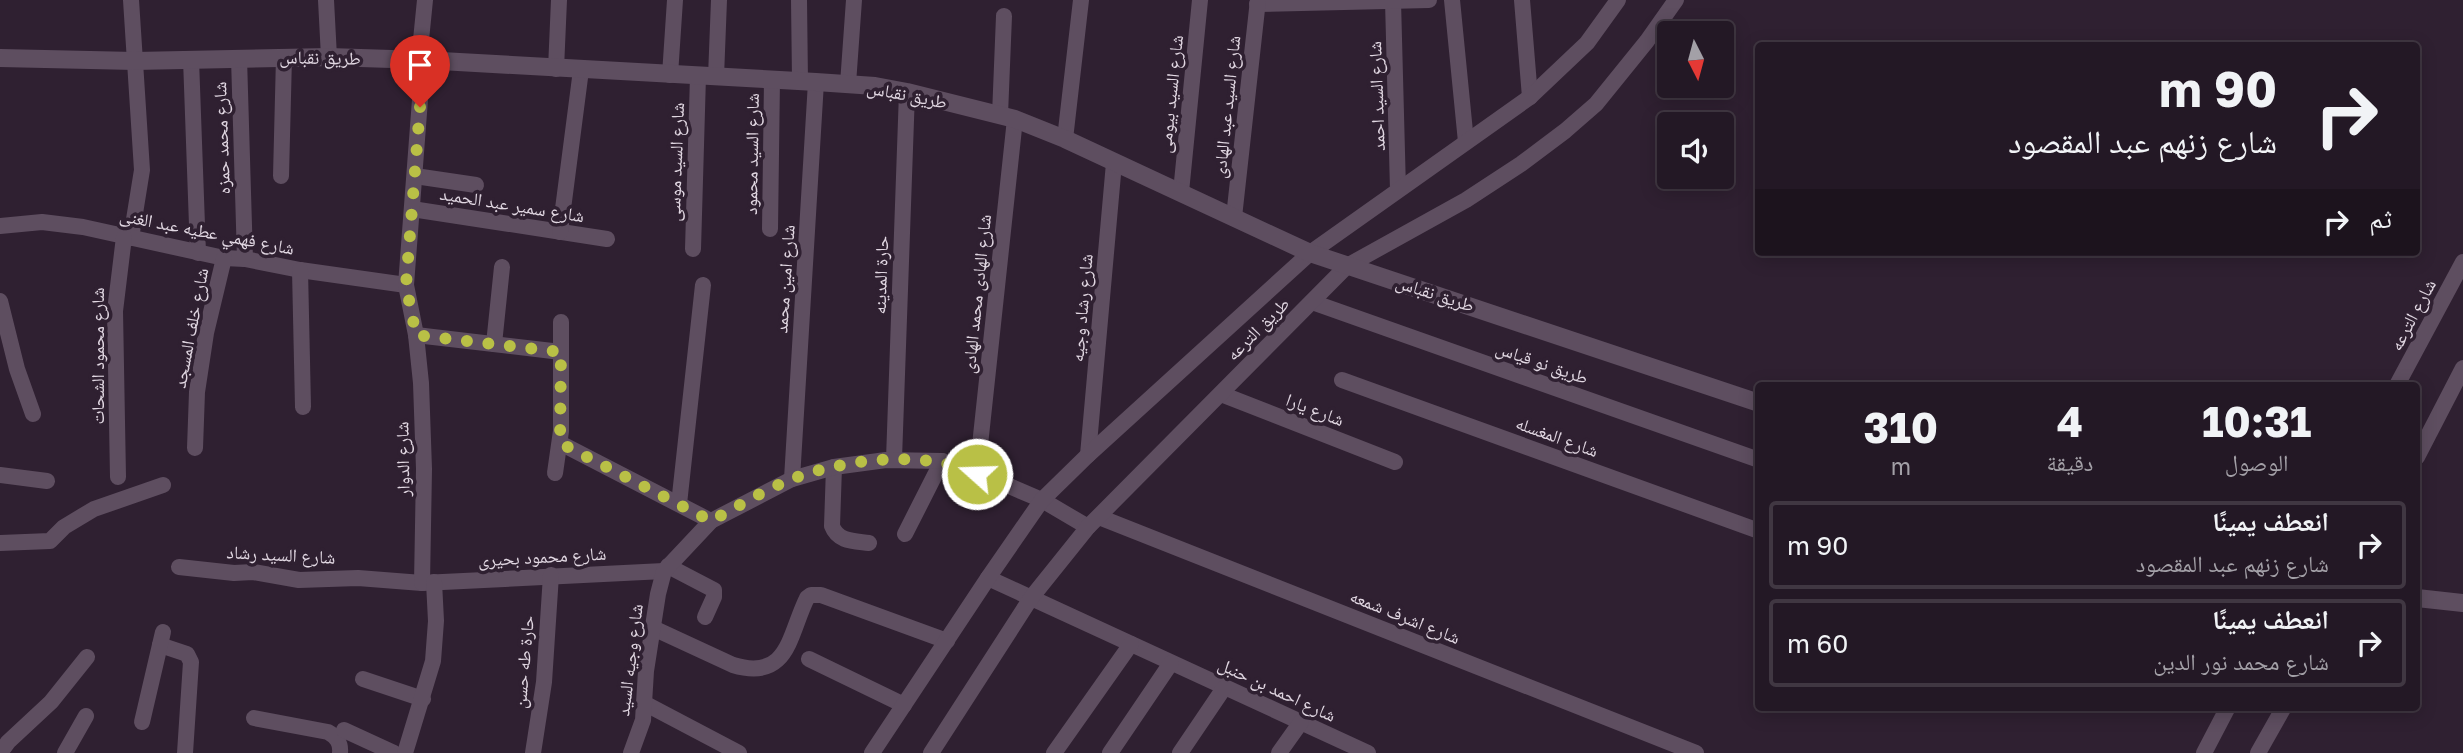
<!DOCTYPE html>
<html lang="ar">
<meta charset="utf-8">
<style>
body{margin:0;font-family:"Golos Text","Noto Naskh Arabic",sans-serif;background:#2f2532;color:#f1f3f6;direction:rtl;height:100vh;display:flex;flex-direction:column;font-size:26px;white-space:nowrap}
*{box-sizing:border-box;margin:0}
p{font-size:23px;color:#a3a0a7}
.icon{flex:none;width:38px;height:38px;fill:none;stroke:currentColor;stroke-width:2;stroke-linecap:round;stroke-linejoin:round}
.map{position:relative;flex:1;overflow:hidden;direction:ltr}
.panel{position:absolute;left:1755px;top:382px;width:665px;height:329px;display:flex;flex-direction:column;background:#231825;border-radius:7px;box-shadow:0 4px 18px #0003,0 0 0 2px #403742;direction:rtl}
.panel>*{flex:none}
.hud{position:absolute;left:1755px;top:42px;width:665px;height:214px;border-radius:7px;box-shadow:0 4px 18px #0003,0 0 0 2px #403742;direction:rtl;background:#231825;color:#f1f3f6;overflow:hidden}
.needle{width:46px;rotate:174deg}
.fabs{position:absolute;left:1657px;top:21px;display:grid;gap:14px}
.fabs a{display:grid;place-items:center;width:77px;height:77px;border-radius:7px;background:#231825;box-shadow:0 4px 18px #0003,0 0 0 2px #403742;font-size:35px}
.pin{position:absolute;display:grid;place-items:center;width:60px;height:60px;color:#fff;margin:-72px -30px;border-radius:50% 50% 50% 0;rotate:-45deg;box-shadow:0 0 7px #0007}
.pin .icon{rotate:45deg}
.me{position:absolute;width:77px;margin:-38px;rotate:290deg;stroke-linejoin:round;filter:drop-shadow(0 0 5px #0008)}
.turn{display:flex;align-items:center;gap:24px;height:147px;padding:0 28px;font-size:32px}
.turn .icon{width:91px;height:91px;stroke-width:2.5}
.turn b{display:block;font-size:49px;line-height:60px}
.then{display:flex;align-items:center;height:66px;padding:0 28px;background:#0003;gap:14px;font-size:26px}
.eta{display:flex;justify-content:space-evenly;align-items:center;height:119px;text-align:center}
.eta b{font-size:42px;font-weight:700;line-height:49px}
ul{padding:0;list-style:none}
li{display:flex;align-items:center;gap:21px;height:88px;margin:0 14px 10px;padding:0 14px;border:4px solid #403742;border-radius:7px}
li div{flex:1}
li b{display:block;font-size:26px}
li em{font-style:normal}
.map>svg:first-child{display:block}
</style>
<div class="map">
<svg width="2463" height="753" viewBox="0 0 2463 753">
<rect width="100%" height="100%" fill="#2f2031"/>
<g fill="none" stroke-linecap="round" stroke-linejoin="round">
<!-- minor -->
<g stroke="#5e4e60" stroke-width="16">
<polyline points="131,0 142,170 131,238"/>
<polyline points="326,0 329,57"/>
<polyline points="799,0 800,81"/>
<polyline points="1452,0 1466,142"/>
<polyline points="1522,0 1530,97"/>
<polyline points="1393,1 1398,190"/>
<polyline points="1257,4 1429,0"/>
<polyline points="239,58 245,259"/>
<polyline points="191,59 198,253"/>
<polyline points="419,60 425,0"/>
<polyline points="556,69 559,0"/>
<polyline points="670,75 675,0"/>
<polyline points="716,77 719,0"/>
<polyline points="848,84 854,0"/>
<polyline points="1000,115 1004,16"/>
<polyline points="1065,139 1081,0"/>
<polyline points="281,176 284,57"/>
<polyline points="415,176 476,185"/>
<polyline points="1181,192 1200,0"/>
<polyline points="412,209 607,239"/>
<polyline points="1234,217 1258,0"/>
<polyline points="0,226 42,222 83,227 224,258 245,259 300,270 406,285"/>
<polyline points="770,229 772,80"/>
<polyline points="560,232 581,70"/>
<polyline points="693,249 698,76"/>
<polyline points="300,270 303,407"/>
<polyline points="0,301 17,369 33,414"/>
<polyline points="1312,302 1759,460"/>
<polyline points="416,335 561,352"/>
<polyline points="494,344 502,267"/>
<polyline points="1342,380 1759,531"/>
<polyline points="2397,385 2463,262"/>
<polyline points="1221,394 1395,462"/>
<polyline points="560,443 711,521"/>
<polyline points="195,448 197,392 206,333 224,258"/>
<polyline points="1088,455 1114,163"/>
<polyline points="2417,457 2463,368"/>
<polyline points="894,459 907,92"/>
<path d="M834,467l-2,59c6,16 22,15 37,17"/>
<polyline points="555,473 561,431 561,322"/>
<polyline points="977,473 1015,119"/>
<polyline points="0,475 47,481"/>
<polyline points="118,477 115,311 124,237"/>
<polyline points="792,479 816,82"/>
<polyline points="679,504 703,285"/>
<polyline points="1099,517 1696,753"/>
<polyline points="905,534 942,461"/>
<polyline points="0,543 50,541 64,527 94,509 163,485"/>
<polyline points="668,566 714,590 714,597 705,617"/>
<polyline points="179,567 234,573 253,572 299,580 358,578 422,583 664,571"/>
<polyline points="988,578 1368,753"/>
<polyline points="422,583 424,469 421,383 416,335 406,285 423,60"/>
<path d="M653,628l80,37c56,17 56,-31 74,-67l4,-3h10l126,46"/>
<polyline points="160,645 187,654 191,662 185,753"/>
<polyline points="809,659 904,705"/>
<polyline points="363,679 423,699"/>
<polyline points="644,703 739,753"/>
<path d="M254,718l74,14c9,5 13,11 12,21"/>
<polyline points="142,722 163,632"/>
<polyline points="344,730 394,753"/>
<polyline points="0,753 8,742 51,702 87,657"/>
<polyline points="65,753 86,716"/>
<polyline points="405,753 433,661 436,621 434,582"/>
<polyline points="533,753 544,682 551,575"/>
<polyline points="631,753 643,720 646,671 658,594 664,571 711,521 792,479 834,467 886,460 942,461 962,466 1042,500 1088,527"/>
<polyline points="872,753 988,578 1042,500 1088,455 1310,253 1530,97 1587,43 1618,0"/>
<polyline points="931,753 1031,598 1088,527 1347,266 1466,200 1521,164 1565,131 1596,104 1647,41 1676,0"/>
<polyline points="1054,753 1131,644"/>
<polyline points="1110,753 1171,663"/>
<polyline points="1180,753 1224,688"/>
<polyline points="1279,753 1301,722"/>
<polyline points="2204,753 2228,707"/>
<polyline points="2258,753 2284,707"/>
</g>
<!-- tertiary -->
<g stroke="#5e4e60" stroke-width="18">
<polyline points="0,58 135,61 329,57 423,60 816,82 875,86 907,92 1015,119 1065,139 1310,253 1759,403"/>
<polyline points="2417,598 2463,603"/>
</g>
</g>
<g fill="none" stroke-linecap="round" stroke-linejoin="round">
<!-- route -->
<path stroke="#b9c046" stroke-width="12" stroke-dasharray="0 21.6" d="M420,107l-14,178 10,50 145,17 -1,91 151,78c26,-14 53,-31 81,-42 52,-20 133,-30 185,-5"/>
</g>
<g text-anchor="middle" stroke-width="7" stroke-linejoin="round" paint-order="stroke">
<!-- street labels -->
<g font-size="18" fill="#e1d7e2" stroke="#2f2031">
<text transform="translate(320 58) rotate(1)" y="6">طريق نقباس</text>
<text transform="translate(1171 94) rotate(-84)" y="6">شارع السيد بيومى</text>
<text transform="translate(907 95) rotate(11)" y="6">طريق نقباس</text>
<text transform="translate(1377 96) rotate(-92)" y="6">شارع السيد احمد</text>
<text transform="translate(1227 107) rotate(-84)" y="6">شارع السيد عبد الهادى</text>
<text transform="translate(222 138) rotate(-92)" y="6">شارع محمد حمزه</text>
<text transform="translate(752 154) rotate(-89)" y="6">شارع السيد محمود</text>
<text transform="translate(676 162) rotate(-88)" y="6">شارع السيد موسى</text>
<text transform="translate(512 205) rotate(9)" y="6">شارع سمير عبد الحميد</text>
<text transform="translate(207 232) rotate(11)" y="6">شارع فهمي عطيه عبد الغنى</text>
<text transform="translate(881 275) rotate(-88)" y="6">حارة المدينه</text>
<text transform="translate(785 279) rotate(-86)" y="6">شارع امين محمد</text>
<text transform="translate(977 294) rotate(-84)" y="6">شارع الهادى محمد الهادى</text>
<text transform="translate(1435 294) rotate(18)" y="6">طريق نقباس</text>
<text transform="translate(1082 308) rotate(-85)" y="6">شارع رشاد وجيه</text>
<text transform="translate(2413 315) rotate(-62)" y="6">شارع الترعه</text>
<text transform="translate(191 328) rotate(-79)" y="6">شارع خلف المسجد</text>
<text transform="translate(1258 329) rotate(-45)" y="6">طريق الترعه</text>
<text transform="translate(98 356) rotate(-90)" y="6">شارع محمود الشحات</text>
<text transform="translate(1542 363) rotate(19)" y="6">طريق نو قياس</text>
<text transform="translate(1315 410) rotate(21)" y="6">شارع يارا</text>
<text transform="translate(1557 437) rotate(20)" y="6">شارع المغسله</text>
<text transform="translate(403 459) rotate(-91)" y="6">شارع الدوار</text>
<text transform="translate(281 555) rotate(3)" y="6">شارع السيد رشاد</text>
<text transform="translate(542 557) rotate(-3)" y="6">شارع محمود بحيرى</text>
<text transform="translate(1405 617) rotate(22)" y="6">شارع اشرف شمعه</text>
<text transform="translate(630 660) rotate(-83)" y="6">شارع وجيه السيد</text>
<text transform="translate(524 662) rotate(-85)" y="6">حارة طه حسن</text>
<text transform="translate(1277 690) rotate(25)" y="6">شارع احمد بن حنبل</text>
</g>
</g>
</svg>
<div class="fabs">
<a><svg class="needle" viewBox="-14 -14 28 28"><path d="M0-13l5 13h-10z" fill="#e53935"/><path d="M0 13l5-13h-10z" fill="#a3a0a7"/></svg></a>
<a><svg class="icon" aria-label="sound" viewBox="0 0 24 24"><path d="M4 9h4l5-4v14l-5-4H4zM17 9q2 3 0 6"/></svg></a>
</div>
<div class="pin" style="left:420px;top:107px;background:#d93025"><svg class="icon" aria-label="arrive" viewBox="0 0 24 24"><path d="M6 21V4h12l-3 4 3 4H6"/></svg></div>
<svg class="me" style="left:977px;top:474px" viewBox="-20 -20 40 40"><circle r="17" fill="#b9c046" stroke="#fff" stroke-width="3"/><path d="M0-11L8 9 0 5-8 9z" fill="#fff"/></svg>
<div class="hud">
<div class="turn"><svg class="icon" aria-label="right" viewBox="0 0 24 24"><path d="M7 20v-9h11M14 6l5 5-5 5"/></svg><div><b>90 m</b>شارع زنهم عبد المقصود</div></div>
<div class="then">ثم<svg class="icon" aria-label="right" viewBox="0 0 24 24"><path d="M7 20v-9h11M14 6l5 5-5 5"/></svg></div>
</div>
<section class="panel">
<div class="eta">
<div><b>10:31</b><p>الوصول</p></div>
<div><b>4</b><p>دقيقة</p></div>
<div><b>310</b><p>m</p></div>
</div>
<ul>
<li><svg class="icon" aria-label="right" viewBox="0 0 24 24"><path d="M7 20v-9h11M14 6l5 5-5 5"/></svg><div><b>انعطف يمينًا</b><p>شارع زنهم عبد المقصود</p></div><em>90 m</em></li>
<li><svg class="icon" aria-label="right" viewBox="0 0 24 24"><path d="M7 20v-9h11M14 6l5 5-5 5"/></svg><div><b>انعطف يمينًا</b><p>شارع محمد نور الدين</p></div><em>60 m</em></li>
</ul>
</section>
</div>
